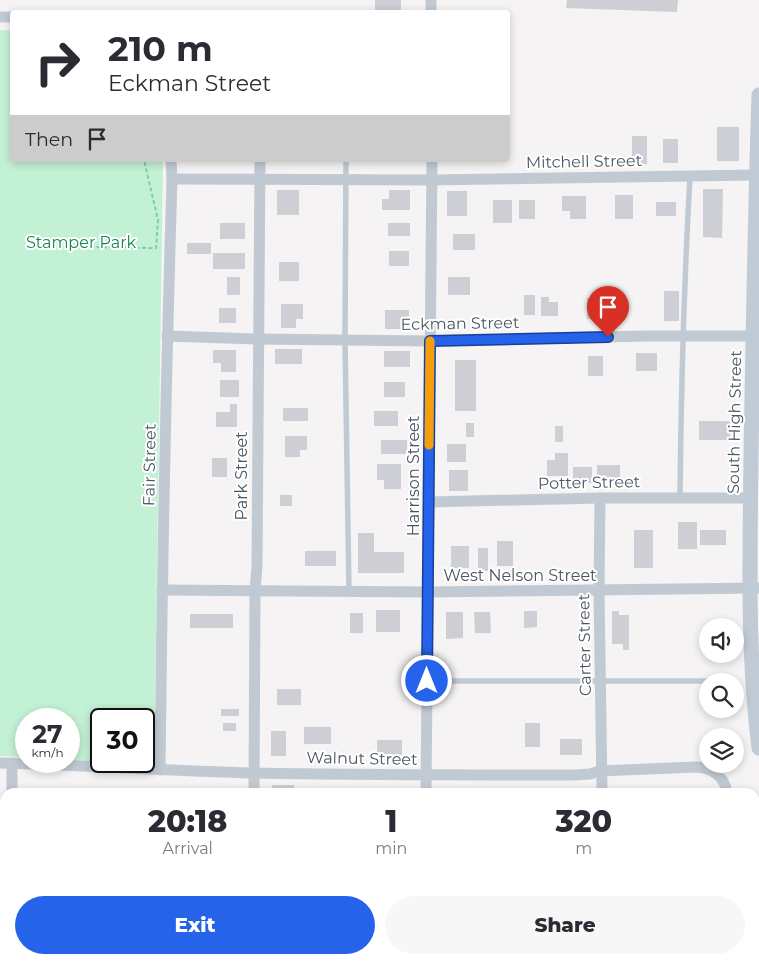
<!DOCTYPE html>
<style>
body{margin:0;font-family:Montserrat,sans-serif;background:#f7f7f7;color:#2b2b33;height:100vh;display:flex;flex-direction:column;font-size:19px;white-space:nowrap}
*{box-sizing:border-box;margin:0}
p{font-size:16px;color:#7c7c81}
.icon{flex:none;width:28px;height:28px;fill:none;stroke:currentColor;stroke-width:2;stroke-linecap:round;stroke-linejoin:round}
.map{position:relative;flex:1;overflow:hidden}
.side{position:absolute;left:0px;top:788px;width:760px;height:176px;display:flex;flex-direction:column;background:#fff;border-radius:15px 15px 0 0;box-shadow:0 2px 8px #0003}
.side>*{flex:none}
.banner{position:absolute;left:10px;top:10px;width:500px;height:152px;border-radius:5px;box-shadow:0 2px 8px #0003;background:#fff;color:#2b2b33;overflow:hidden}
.buttons{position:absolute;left:699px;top:618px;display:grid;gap:10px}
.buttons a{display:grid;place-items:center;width:45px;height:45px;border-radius:50%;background:#fff;box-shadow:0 2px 8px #0003;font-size:25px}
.speed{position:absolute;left:15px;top:708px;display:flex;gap:10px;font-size:25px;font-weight:700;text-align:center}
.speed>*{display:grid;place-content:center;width:65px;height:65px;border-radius:50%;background:#fff;box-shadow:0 2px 8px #0003;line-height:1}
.speed small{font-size:12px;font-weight:400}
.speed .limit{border:2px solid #111;border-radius:8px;background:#fff;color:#111}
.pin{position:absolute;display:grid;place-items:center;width:42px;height:42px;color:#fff;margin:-51px -21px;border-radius:50% 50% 50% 0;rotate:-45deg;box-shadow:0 0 5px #0007}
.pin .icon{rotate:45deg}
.me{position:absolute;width:55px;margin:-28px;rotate:0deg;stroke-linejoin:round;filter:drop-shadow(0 0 4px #0008)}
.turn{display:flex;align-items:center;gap:18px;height:105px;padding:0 15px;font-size:22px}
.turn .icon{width:65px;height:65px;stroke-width:2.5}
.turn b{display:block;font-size:35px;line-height:42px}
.then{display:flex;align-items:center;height:48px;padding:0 15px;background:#0003;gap:10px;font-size:19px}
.eta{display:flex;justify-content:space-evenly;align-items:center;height:85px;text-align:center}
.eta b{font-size:30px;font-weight:800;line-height:35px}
.button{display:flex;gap:10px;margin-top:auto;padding:10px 15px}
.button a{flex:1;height:58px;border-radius:30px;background:#2563eb;color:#fff;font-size:20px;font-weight:800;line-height:58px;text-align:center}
.button a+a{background:#f7f7f7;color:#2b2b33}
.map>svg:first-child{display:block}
</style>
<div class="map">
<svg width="759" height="963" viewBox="0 0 759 963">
<rect width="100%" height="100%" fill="#f5f3f3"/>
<!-- green -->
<path fill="#c3f1d5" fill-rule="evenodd" d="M0,30l12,1v129h151l-9,604 -85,-4v-41h-43v38l-26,-1zM101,719h43v42h-43z"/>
<!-- building -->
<g fill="#cdcfd5">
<rect x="375" y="0" width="26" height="12"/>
<polygon points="567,0 678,0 677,12 566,8"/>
<rect x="717" y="127" width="22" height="34"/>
<rect x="632" y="136" width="15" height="28"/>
<rect x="663" y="139" width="15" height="24"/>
<polygon points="703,189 723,189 722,238 703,237"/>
<rect x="277" y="190" width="22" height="25"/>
<polygon points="389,190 410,190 410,210 382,210 382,199 389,199"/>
<rect x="447" y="191" width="20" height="25"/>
<rect x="615" y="195" width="18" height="24"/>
<polygon points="562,196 586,196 586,219 570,219 570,211 562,211"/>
<rect x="493" y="200" width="19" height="23"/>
<rect x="519" y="200" width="16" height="19"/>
<rect x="656" y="202" width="20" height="14"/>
<rect x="220" y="223" width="25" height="16"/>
<rect x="388" y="223" width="22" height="13"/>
<rect x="453" y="234" width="22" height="16"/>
<rect x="187" y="243" width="24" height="11"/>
<rect x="389" y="251" width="20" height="15"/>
<rect x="213" y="253" width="32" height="16"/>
<rect x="279" y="262" width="20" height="19"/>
<rect x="227" y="277" width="13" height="18"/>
<rect x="448" y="277" width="22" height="18"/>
<rect x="664" y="291" width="15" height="30"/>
<rect x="524" y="295" width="11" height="20"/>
<polygon points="541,297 549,297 549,302 558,302 558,316 541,316"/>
<rect x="587" y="298" width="17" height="21"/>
<polygon points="281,304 303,304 303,319 296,319 296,328 281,328"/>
<rect x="219" y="308" width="17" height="15"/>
<rect x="385" y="310" width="24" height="19"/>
<rect x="275" y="349" width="27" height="15"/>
<polygon points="213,350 236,350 236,372 221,372 221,363 213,363"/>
<rect x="384" y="351" width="26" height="16"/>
<rect x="636" y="353" width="21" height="18"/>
<rect x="588" y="356" width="15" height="20"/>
<rect x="455" y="360" width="21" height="51"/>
<rect x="220" y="380" width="19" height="17"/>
<rect x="384" y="382" width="21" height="15"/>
<polygon points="230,404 237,404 237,427 216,427 216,412 230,412"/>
<rect x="283" y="408" width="25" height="13"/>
<rect x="374" y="411" width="24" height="15"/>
<rect x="699" y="421" width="31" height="19"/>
<rect x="466" y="423" width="8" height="14"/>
<rect x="555" y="426" width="8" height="16"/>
<polygon points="285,436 307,436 307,450 300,450 300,457 285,457"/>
<rect x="381" y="440" width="26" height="14"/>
<rect x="447" y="444" width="19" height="18"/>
<polygon points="555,453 568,453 568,476 547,476 547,460 555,460"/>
<rect x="212" y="458" width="15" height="19"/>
<polygon points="377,464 401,464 401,489 384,489 384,480 377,480"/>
<rect x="597" y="465" width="23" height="17"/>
<rect x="573" y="467" width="19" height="16"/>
<rect x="449" y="470" width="19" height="21"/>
<rect x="280" y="495" width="12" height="11"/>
<rect x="678" y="522" width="19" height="27"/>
<rect x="634" y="530" width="19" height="38"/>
<rect x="700" y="530" width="26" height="15"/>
<polygon points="358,533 374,533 374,552 404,552 404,573 358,573"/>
<rect x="497" y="541" width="16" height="25"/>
<rect x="451" y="546" width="18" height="22"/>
<rect x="478" y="548" width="10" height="23"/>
<rect x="305" y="551" width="31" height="15"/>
<rect x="376" y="610" width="24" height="22"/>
<polygon points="524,611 537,611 537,627 524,628"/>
<polygon points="612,611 619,611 619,615 629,615 629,650 623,650 623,644 612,644"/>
<polygon points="446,612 463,612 463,638 446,639"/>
<polygon points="474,612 490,612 491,633 475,633"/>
<rect x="350" y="613" width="13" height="20"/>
<rect x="190" y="614" width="43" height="14"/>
<rect x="277" y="689" width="24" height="16"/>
<rect x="221" y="709" width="18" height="7"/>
<rect x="223" y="723" width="13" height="8"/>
<rect x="525" y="723" width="15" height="24"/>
<rect x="304" y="727" width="27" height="17"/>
<rect x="271" y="731" width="15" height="25"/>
<rect x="560" y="739" width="22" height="16"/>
<rect x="377" y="740" width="25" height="15"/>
<rect x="272" y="785" width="22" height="7"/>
<rect x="215" y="789" width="23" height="3"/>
</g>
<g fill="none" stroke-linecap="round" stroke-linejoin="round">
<!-- path -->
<polyline stroke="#7ad0a6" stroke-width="2" stroke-dasharray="4 2.5" stroke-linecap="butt" points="90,247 156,248 158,220 144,160"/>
<!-- service -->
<g stroke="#c1cad2" stroke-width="5.5">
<polyline points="346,160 345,340 349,592"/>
<path d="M680,498c1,-108 4,-215 10,-322"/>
<polyline points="427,681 713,681"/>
</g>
<!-- minor -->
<g stroke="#c1cad2" stroke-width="11">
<polyline points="431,0 431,12"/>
<polyline points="0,17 12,17"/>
<polyline points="172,179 432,180 756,175"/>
<polyline points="167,336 258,339 430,341 647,336 753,336"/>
<polyline points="600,498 599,590 602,792"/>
<polyline points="429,502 600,498 751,498"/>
<polyline points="162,590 428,592 759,588"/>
<path d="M0,763c84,2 169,8 253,10 107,2 214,2 321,2l16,-1 9,-3 97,-4c16,1 28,9 31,25"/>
<path d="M160,770c2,-197 6,-394 12,-591l-1,-19"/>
<polyline points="12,792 12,763"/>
<polyline points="254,792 255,591 257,566 260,160"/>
<polyline points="426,792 432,160"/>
<polyline points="755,865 759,864"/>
<polyline points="0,888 5,888"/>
<polyline points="0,947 5,939"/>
<polyline points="254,959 254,963"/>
<polyline points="425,963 425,959"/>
<polyline points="510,963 520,959"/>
</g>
<!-- secondary -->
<path stroke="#c1cbd6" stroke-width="15" d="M759,95c-4,121 -6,242 -8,363 -1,97 -4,194 8,290"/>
<!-- rail casing -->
<g stroke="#b5b8bd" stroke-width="5">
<g id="rail">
<polyline points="755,899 759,897"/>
<polyline points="603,963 613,959"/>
</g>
</g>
<!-- rail -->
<use href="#rail" stroke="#fff" stroke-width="3" stroke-dasharray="9" stroke-linecap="butt"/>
</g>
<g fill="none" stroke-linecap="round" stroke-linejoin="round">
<!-- route casing -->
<g stroke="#184099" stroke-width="12">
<polyline id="route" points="427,681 430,341 608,337"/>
</g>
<!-- route -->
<use href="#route" stroke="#2563eb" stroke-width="9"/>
<!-- slow -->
<polyline stroke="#f59e0b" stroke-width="9" points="429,445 430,341"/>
</g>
<g text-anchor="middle" stroke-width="4" stroke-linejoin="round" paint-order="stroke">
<!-- street labels -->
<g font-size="16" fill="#4a5661" stroke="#fff">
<text transform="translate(584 161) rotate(-1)" y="6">Mitchell Street</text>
<text transform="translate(460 323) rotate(-1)" y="6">Eckman Street</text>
<text transform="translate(734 422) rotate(-89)" y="6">South High Street</text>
<text transform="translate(149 465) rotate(-89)" y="6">Fair Street</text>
<text transform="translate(241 476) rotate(-90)" y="6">Park Street</text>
<text transform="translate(413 476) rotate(-90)" y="6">Harrison Street</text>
<text transform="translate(589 482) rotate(-1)" y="6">Potter Street</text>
<text x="520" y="581">West Nelson Street</text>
<text transform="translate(584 645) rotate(-91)" y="6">Carter Street</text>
<text transform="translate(362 758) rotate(1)" y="6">Walnut Street</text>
</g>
<!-- park labels -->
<g font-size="16" fill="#17864f" stroke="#fff">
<text x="81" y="248">Stamper Park</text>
</g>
</g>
</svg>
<div class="buttons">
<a><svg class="icon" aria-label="sound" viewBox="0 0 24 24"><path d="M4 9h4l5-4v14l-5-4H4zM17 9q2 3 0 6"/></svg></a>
<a><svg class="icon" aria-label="search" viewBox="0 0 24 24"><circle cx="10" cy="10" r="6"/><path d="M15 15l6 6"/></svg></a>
<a><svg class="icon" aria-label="layers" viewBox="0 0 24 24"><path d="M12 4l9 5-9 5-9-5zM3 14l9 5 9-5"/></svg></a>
</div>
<div class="speed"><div>27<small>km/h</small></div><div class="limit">30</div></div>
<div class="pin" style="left:608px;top:337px;background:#d93025"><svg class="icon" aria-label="arrive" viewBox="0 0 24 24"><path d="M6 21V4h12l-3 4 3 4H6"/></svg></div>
<svg class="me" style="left:427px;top:681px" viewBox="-20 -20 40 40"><circle r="17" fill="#2563eb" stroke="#fff" stroke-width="3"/><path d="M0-11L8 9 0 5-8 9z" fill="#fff"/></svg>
<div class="banner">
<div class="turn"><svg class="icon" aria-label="right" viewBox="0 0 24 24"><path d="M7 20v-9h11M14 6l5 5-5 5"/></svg><div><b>210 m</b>Eckman Street</div></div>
<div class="then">Then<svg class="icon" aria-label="arrive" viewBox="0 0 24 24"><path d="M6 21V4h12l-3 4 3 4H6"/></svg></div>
</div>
<section class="side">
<div class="eta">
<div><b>20:18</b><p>Arrival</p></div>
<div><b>1</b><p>min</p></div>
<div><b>320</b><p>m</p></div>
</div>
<div class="button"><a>Exit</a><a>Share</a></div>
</section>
</div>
